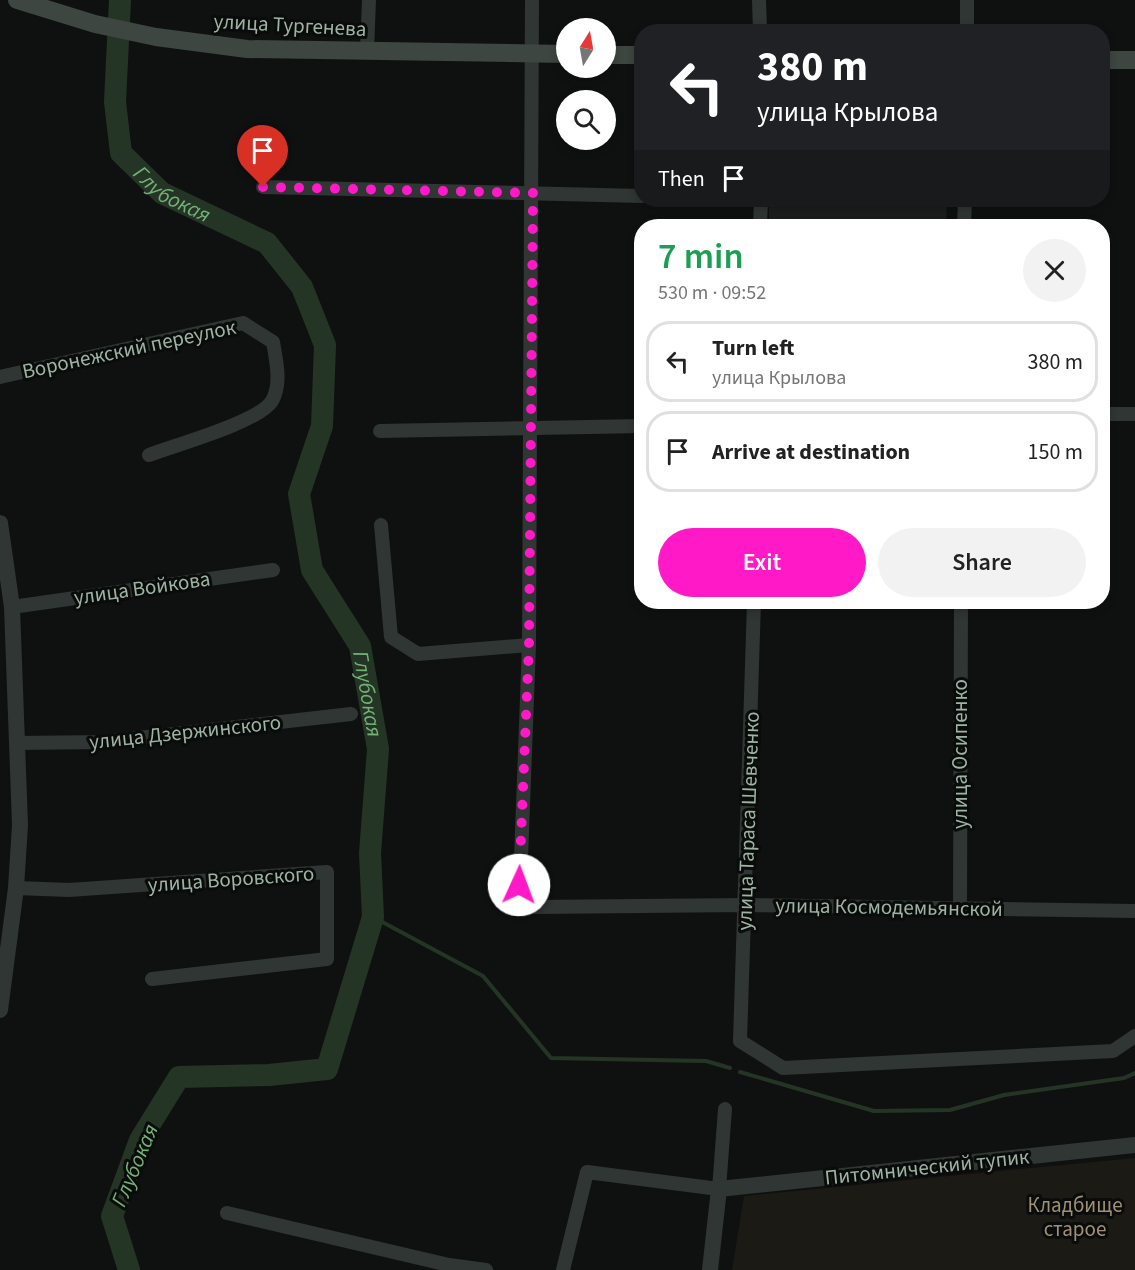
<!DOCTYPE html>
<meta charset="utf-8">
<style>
body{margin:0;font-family:"Source Sans 3",sans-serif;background:#f2f2f2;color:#222;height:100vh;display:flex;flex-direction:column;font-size:22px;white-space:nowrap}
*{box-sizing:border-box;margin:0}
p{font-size:20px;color:#767676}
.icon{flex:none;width:33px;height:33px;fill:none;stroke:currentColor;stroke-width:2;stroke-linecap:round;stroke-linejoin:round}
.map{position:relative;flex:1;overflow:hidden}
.details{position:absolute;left:634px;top:219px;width:476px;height:390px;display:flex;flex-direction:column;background:#fff;border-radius:24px;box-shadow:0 3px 9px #0003}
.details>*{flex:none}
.hud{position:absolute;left:634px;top:24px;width:476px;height:183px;border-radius:24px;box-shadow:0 3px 9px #0003;background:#202124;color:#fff;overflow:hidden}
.needle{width:39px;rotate:11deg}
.buttons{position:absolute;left:556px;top:18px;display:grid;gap:12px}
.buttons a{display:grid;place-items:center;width:60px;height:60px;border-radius:50%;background:#fff;box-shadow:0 3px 9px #0003;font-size:30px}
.pin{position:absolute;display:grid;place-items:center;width:51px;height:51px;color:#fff;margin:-62px -26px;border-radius:50% 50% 50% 0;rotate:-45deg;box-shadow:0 0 6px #0007}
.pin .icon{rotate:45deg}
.me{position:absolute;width:66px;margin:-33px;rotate:2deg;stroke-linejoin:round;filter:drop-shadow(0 0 4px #0008)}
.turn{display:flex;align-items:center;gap:21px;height:126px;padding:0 24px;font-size:27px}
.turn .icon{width:78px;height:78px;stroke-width:2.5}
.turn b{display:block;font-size:42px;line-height:51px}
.then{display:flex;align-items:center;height:57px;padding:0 24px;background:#0003;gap:12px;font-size:22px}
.round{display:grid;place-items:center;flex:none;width:63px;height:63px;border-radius:32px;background:#f2f2f2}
.summary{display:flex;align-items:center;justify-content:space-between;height:102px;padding:0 24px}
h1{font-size:36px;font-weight:600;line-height:45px;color:#1e9e55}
.action{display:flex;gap:12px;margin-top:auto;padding:12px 24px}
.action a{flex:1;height:69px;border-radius:36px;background:#ff19c7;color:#fff;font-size:24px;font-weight:600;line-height:69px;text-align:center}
.action a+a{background:#f2f2f2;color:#222}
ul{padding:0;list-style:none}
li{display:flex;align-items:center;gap:18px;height:81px;margin:0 12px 9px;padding:0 12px;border:3px solid #e0e0e0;border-radius:24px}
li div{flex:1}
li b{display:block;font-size:22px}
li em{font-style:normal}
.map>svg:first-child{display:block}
</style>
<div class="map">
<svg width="1135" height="1270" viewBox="0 0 1135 1270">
<rect width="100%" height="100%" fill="#0f1110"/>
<!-- built -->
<polygon fill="#1b1e1d" points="769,200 947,200 946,226 769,226"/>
<!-- green -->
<polygon fill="#1c1a15" points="1135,1158 1135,1270 732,1270 744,1196"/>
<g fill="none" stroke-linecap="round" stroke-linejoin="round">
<!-- stream -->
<g stroke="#253525" stroke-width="4">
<polyline points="373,917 483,976 551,1058 706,1061 730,1068"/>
<polyline points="740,1072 874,1111 950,1110 1004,1095 1124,1078 1135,1073"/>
</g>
<!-- river -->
<path stroke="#253525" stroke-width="22" id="s1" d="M120,0l-5,102 6,51 41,40 105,50 35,44 23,58 -3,81 -23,68 13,76 48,76 18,103 -8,104 3,64 -46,152 -58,6 -90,2 -39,63 -28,76 17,54"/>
<!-- minor -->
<g stroke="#303633" stroke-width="14">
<polyline points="532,0 529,645 520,885 534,907 746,905 1135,911"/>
<polyline points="759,0 760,32"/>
<polyline points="967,0 967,32"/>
<polyline points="367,51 369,0"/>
<polyline points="263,187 642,196"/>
<polyline points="760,226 761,200"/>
<polyline points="964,226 965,200"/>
<path d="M0,377l243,-54 30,19c3,18 9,42 -1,59 -13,21 -97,44 -123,54"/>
<polyline points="1102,414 1135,414"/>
<polyline points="380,431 642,426"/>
<polyline points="381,525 391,637 418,654 529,645"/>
<polyline points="754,602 740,1041 783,1068 1113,1051 1135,1036"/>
<polyline points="12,607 273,570"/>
<polyline points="18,743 103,742 351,714"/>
<polyline points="16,888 69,890 327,872 327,959 152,979"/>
<polyline points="960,907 961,602"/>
<polyline points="227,1213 449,1265 486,1270"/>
<polyline points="563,1270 587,1172 719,1189 725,1109"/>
</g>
<!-- tertiary -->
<g stroke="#303633" stroke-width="16">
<polyline points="0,523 12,607 20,825 16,888 0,1010"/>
<polyline points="710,1270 719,1189 1135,1145"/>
</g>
<!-- secondary -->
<g stroke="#3e4641" stroke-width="18">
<polyline points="17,0 95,24 156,37 247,49 567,54"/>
<polyline points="606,55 642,55"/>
<polyline points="1102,60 1135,60"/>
</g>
</g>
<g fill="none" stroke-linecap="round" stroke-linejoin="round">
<!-- route -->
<polyline stroke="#ff19c7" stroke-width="10" stroke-dasharray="0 18" points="263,187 533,193 529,645 519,885"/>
</g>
<g text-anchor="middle" stroke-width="6" stroke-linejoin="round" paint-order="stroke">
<!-- street labels -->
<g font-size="21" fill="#9fb3a4" stroke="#0a0c0b">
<text transform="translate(290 25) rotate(3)" y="7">улица Тургенева</text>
<text transform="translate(129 349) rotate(-12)" y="7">Воронежский переулок</text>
<text transform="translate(142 588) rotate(-8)" y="7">улица Войкова</text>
<text transform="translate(185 732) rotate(-6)" y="7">улица Дзержинского</text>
<text transform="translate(960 754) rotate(-90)" y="7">улица Осипенко</text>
<text transform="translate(748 821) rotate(-88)" y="7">улица Тараса Шевченко</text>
<text transform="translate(231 879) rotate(-4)" y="7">улица Воровского</text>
<text transform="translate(889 907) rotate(1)" y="7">улица Космодемьянской</text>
<text transform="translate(927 1167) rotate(-6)" y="7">Питомнический тупик</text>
</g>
<!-- park labels -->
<g font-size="21" fill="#a09074" stroke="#0a0c0b">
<text x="1075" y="1212">Кладбище<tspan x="1075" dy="24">старое</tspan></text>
</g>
<!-- water labels -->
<g font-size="22" font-style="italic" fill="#72b275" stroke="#0a0c0b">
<text dy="8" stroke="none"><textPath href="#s1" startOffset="220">Глубокая</textPath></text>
<text dy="8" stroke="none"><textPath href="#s1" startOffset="814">Глубокая</textPath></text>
<text transform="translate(134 1165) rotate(-67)" y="8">Глубокая</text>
</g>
</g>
</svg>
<div class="buttons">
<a><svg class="needle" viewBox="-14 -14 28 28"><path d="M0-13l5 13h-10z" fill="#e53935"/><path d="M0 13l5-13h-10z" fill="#767676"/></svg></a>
<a><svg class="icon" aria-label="search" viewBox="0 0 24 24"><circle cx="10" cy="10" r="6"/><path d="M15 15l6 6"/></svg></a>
</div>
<div class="pin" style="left:263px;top:187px;background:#d93025"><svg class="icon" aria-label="arrive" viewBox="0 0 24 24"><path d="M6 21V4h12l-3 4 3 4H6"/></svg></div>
<svg class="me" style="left:519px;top:885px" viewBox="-20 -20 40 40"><circle r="19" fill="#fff"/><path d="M0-13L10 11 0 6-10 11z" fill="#ff19c7"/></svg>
<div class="hud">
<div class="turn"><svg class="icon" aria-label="left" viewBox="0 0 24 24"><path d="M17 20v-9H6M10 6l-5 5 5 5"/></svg><div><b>380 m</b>улица Крылова</div></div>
<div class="then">Then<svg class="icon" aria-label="arrive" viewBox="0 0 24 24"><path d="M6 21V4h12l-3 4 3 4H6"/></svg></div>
</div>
<section class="details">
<div class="summary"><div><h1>7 min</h1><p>530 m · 09:52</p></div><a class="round"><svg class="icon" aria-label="close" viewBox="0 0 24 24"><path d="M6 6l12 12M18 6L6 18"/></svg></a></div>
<ul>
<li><svg class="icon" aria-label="left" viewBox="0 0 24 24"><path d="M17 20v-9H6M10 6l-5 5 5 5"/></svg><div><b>Turn left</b><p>улица Крылова</p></div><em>380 m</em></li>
<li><svg class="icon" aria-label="arrive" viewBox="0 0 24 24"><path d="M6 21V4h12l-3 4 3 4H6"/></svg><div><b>Arrive at destination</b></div><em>150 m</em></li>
</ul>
<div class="action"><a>Exit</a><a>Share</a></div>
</section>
</div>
